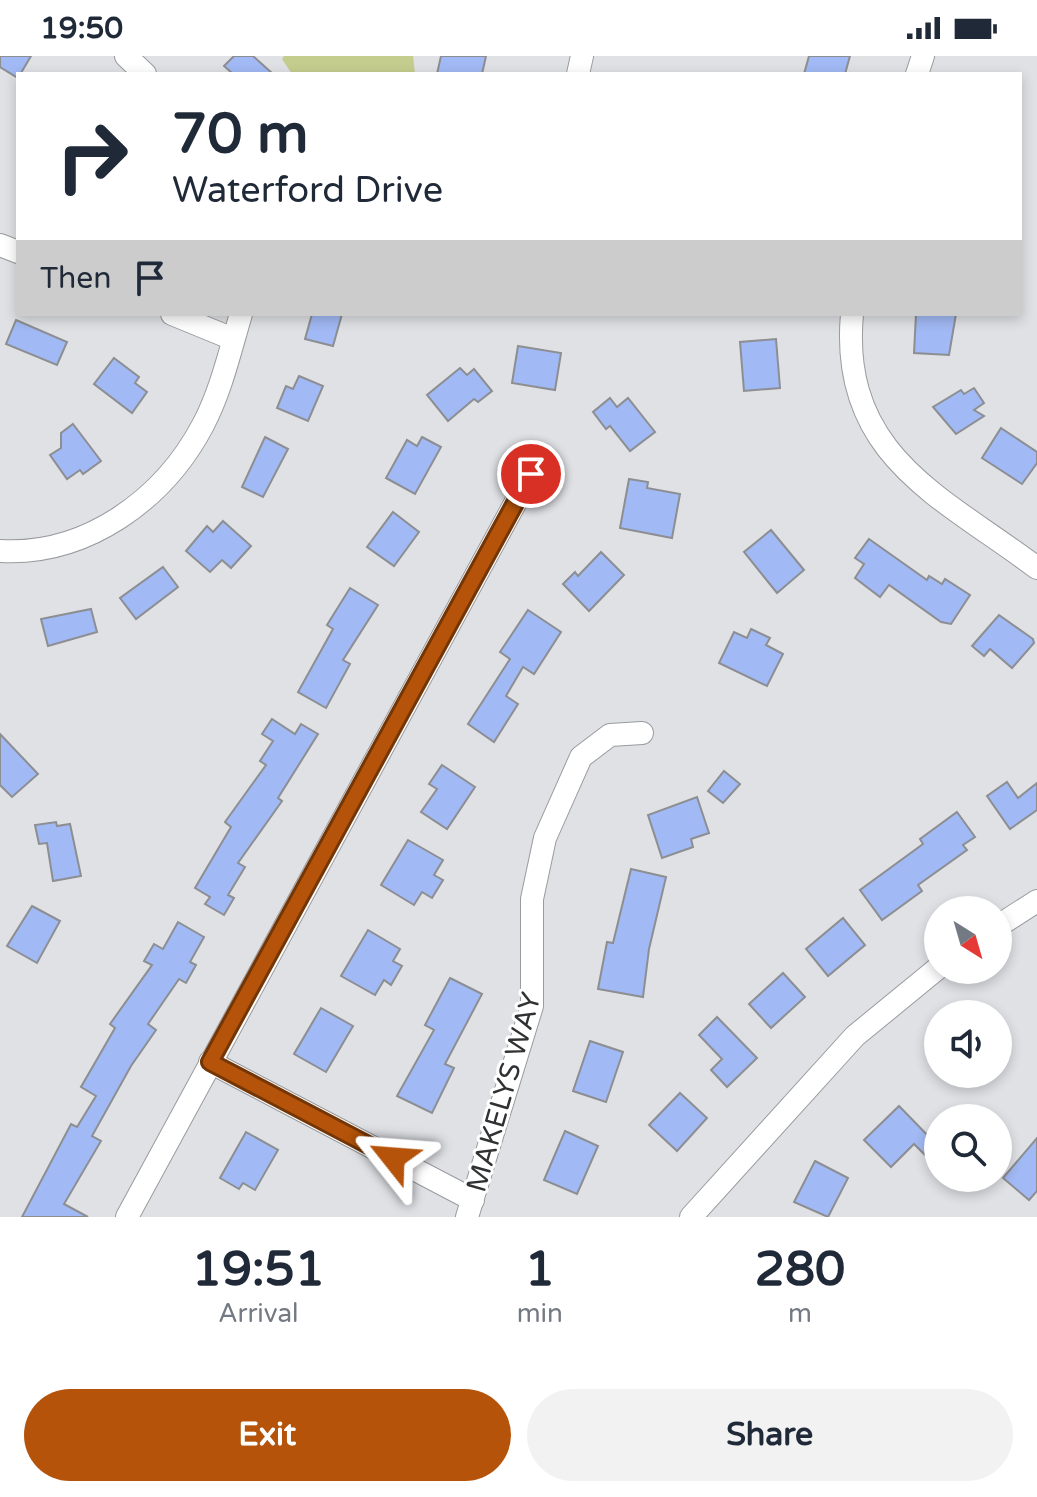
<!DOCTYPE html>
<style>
body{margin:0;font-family:"Varela Round",sans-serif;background:#f2f2f3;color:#1f2937;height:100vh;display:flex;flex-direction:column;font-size:30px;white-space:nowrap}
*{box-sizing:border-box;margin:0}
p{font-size:26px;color:#747a83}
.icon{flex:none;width:44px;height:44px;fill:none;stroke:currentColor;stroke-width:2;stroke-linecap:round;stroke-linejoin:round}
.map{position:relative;height:1161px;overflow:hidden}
.details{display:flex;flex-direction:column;background:#fff;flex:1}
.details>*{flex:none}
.guide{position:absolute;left:16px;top:16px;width:1006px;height:244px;border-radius:0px;box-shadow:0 4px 12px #0003;background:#fff;color:#1f2937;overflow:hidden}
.needle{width:52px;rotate:143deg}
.controls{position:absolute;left:924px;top:840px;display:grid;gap:16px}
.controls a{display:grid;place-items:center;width:88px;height:88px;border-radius:50%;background:#fff;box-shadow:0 4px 12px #0003;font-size:40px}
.pin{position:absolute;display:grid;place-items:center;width:68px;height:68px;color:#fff;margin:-34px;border:4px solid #fff;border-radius:50%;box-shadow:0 2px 8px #0007}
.me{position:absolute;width:88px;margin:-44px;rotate:298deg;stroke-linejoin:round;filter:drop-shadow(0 0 6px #0008)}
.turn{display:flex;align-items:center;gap:28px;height:168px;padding:0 24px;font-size:36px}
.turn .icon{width:104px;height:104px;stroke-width:2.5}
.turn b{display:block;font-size:56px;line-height:68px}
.then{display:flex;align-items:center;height:76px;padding:0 24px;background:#0003;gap:16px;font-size:30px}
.eta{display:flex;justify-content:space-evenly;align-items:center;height:136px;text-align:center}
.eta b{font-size:48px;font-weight:700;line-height:56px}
.button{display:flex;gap:16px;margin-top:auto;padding:16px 24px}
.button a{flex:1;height:92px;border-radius:48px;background:#b45309;color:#fff;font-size:32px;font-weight:700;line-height:92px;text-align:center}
.button a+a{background:#f2f2f3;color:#1f2937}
.status{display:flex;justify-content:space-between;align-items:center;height:56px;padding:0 40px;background:#fff;direction:ltr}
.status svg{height:22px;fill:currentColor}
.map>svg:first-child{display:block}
</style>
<div class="status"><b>19:50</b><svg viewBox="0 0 49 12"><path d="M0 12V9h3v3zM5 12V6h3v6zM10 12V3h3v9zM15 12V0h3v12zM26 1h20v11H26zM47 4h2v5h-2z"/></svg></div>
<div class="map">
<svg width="1037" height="1161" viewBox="0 0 1037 1161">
<rect width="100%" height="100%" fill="#dfe1e5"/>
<!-- green -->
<polygon fill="#c5cd8e" points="284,0 413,0 415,18 292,18 282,3"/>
<!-- building -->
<g fill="#a1b9f4" stroke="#8c8e92" stroke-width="2">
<polygon points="0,0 31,0 18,22 0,11"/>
<polygon points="234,0 253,0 273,18 233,18 224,10"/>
<polygon points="441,0 486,0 482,18 437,18"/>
<polygon points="809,0 850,0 845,18 804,18"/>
<polygon points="312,258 342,258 333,290 305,283"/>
<polygon points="916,258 956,258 949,299 914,297"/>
<polygon points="16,264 67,286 57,309 6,288"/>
<polygon points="776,283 780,332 744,335 740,286"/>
<polygon points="518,290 561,297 555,334 512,327"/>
<polygon points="114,302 139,321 135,327 147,336 132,357 94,328"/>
<polygon points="460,312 467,319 474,313 492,335 478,346 474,343 448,365 427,339"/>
<polygon points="299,320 323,330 308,365 277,352 286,330 293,333"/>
<polygon points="974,332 984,347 974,354 984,360 956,378 933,351 961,334 964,338"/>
<polygon points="610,342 617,351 628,342 655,376 630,395 610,370 606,373 593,356"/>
<polygon points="73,368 101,405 83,418 80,414 67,423 50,399 61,392 61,377"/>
<polygon points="1001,372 1037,396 1037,407 1022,428 982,402"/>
<polygon points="265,381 288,393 263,441 242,431"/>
<polygon points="422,381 441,391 415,438 386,422 407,384 417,390"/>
<polygon points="629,423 648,426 647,432 680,438 672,482 620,472"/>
<polygon points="393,456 419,476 394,510 367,491"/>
<polygon points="223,465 251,490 231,512 222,504 210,516 186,495 207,470 213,476"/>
<polygon points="771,474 804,514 777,537 744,496"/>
<polygon points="869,483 927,524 929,520 942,528 945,523 970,539 951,568 941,566 889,529 880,541 855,522 864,508 855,502"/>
<polygon points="601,496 624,519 589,555 563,528 575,516 578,520"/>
<polygon points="163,511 178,531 136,563 120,542"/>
<polygon points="350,532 378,549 343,604 350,608 326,652 298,636 333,573 327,569"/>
<polygon points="91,553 97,576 48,590 41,563"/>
<polygon points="528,554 561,576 534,618 523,611 506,640 518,648 494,686 468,668 510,603 500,596"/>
<polygon points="999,559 1033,583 1034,587 1012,612 990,593 984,600 972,590"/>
<polygon points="751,573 770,582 766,589 783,598 767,630 719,607 734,576 747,582"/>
<polygon points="272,663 295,678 301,668 318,678 278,742 282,745 238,807 245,811 228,839 234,842 224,859 205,848 210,841 195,832 231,771 225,766 266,709 260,705 273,685 262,678"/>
<polygon points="0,678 38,718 12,741 0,729"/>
<polygon points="442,709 475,731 447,773 421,756 437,733 429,728"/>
<polygon points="724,715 740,728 723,747 708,735"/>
<polygon points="1007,726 1018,742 1037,727 1037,754 1010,773 987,740"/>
<polygon points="697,741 709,777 691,783 693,791 662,802 648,759"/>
<polygon points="957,756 975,781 963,789 967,794 918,829 922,835 882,864 860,834 923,788 920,783"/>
<polygon points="56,766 57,770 70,768 81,820 53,825 47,787 39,788 35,769"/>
<polygon points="408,784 443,804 434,819 443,824 432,842 422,836 414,849 381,829"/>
<polygon points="631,813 666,821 649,893 643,941 598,933 607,886 613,887"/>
<polygon points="32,850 60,865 37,907 7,890"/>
<polygon points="843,862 865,889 828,920 806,893"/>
<polygon points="178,866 204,881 190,906 196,909 186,927 179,923 148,968 156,974 131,1010 92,1080 101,1085 64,1148 88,1161 22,1161 71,1068 77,1071 96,1040 81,1031 115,972 110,968 152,909 144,905 154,888 163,893"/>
<polygon points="368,874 400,893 393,905 402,910 391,929 384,924 375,939 341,920"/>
<polygon points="783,917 805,941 771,972 749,948"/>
<polygon points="450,922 482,938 445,1008 454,1012 432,1057 397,1040 434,974 425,969"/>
<polygon points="321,952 353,970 326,1016 294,998"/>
<polygon points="717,961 757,1002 727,1031 711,1014 722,1003 699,979"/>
<polygon points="590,985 623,996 606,1046 573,1035"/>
<polygon points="680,1037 707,1062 677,1095 649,1069"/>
<polygon points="899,1050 938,1090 938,1112 914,1088 891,1111 864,1084"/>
<polygon points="565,1075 598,1090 577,1138 544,1124"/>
<polygon points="246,1076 278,1094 255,1134 243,1127 239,1133 220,1122"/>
<polygon points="1037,1082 1037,1135 1029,1144 1003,1122"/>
<polygon points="815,1105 848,1122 828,1161 794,1146"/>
</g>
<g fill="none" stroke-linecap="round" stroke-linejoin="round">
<!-- minor casing -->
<g stroke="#999b9f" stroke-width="24">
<g id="minor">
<polyline points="126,0 145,18"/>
<polyline points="578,18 582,0"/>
<polyline points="917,18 923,0"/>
<polyline points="0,189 18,196"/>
<polyline points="172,258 233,283"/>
<path d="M852,258c-13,142 91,183 185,254"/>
<path d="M0,495c87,5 164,-52 203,-126 18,-34 27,-74 38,-111"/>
<polyline points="998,870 1037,845"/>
<polyline points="210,1006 473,1144"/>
<polyline points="127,1161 531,418"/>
<polyline points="467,1161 532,950 532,843 545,782 581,701 610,679 642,677"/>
<polyline points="691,1161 855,980 938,912"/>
</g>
</g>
<!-- minor -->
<use href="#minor" stroke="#fff" stroke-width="22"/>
</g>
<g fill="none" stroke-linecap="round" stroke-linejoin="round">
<!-- route casing -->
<g stroke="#753606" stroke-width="20">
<polyline id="route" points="393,1102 210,1006 531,418"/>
</g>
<!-- route -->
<use href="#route" stroke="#b45309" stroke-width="14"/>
</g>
<g text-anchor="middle" stroke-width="6" stroke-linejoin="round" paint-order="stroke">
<!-- street labels -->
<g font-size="28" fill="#303132" stroke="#fff">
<text transform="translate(503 1036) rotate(-74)" y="10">MAKELYS WAY</text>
</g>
</g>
</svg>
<div class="controls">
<a><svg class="needle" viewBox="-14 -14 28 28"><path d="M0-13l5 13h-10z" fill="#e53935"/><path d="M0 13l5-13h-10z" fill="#747a83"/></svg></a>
<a><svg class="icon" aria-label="sound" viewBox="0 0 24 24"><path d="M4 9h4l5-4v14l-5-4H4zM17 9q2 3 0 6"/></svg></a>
<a><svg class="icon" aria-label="search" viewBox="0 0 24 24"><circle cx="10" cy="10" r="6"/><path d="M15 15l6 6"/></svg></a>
</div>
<div class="pin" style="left:531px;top:418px;background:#d93025"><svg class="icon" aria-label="arrive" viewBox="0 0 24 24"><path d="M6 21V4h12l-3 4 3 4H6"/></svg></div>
<svg class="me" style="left:393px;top:1102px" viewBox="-20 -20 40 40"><path d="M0-17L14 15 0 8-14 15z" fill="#b45309" stroke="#fff" stroke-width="4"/></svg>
<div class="guide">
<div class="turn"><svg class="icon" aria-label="right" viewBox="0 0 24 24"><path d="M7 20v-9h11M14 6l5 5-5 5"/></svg><div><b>70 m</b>Waterford Drive</div></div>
<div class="then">Then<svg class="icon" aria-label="arrive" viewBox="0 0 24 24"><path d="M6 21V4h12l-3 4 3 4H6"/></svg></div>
</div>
</div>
<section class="details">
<div class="eta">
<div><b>19:51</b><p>Arrival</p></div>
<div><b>1</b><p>min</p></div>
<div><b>280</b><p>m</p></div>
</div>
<div class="button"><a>Exit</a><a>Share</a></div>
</section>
